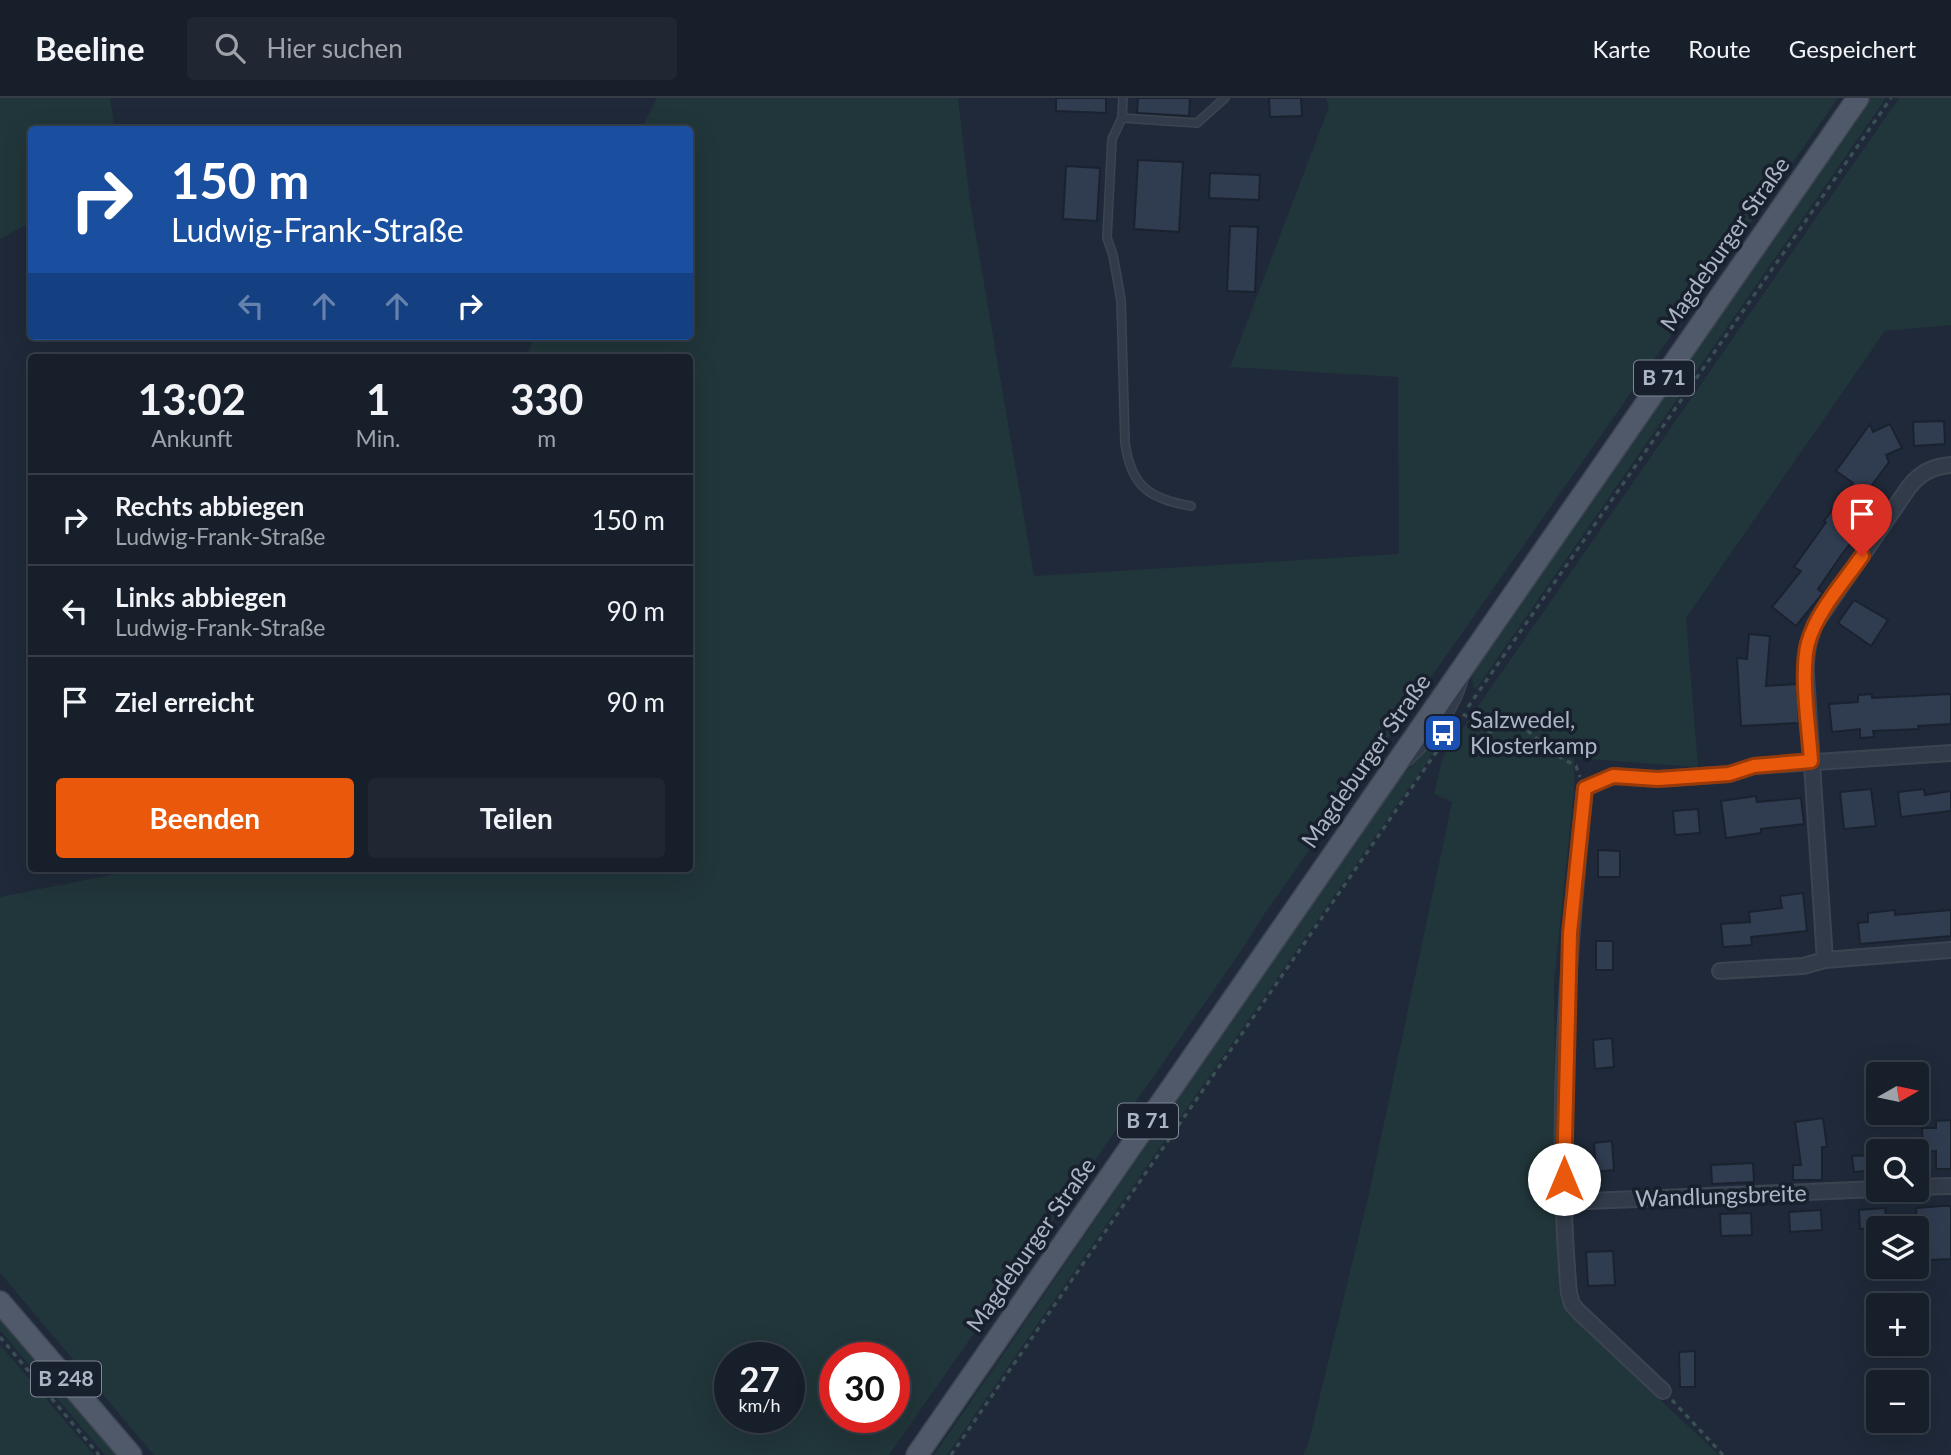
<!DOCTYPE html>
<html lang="de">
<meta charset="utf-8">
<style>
body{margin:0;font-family:Lato,sans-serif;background:#202733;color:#f1f3f6;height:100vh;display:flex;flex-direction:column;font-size:26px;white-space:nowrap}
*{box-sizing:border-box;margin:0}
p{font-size:23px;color:#9ea2a9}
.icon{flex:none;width:38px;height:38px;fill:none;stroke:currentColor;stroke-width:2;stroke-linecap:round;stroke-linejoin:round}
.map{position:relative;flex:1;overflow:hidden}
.sheet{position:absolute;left:28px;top:256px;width:665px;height:518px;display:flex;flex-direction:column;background:#171f2b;border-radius:7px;box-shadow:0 7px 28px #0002,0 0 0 2px #363d47}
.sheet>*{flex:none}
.top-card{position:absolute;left:28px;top:28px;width:665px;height:214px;border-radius:7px;box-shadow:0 7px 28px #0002,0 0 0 2px #363d47;background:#1a4fa0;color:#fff;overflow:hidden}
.needle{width:46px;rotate:81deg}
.buttons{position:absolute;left:1866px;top:964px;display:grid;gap:14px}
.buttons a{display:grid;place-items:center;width:63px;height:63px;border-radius:7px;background:#171f2b;box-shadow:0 7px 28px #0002,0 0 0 2px #363d47;font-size:35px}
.speed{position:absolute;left:714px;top:1244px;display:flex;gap:14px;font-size:35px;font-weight:700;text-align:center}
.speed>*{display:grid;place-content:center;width:91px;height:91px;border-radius:50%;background:#171f2b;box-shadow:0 7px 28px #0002,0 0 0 2px #363d47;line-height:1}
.speed small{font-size:18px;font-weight:400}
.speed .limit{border:10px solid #d22;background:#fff;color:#111}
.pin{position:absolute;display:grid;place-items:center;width:60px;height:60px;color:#fff;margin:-72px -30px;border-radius:50% 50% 50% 0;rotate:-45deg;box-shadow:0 0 7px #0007}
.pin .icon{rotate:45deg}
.me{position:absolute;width:77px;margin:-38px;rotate:0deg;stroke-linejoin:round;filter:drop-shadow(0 0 5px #0008)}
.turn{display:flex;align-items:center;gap:24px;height:147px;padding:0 28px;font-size:32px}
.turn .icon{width:91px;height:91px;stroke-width:2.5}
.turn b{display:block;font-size:49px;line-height:60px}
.lanes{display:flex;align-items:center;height:66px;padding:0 28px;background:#0003;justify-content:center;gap:35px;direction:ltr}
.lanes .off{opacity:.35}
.eta{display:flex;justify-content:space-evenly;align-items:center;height:119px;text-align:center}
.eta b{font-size:42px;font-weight:700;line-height:49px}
.button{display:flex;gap:14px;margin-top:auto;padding:14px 28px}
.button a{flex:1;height:80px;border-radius:7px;background:#ea580c;color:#fff;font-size:28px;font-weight:700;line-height:80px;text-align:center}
.button a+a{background:#202733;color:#f1f3f6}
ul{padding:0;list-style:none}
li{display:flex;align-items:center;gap:21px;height:91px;padding:0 28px;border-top:2px solid #363d47}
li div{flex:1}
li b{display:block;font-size:26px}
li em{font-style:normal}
header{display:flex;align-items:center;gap:42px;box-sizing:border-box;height:98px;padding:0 35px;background:#171f2b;border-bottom:2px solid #363d47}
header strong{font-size:33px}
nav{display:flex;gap:38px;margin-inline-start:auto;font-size:24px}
.search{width:490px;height:63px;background:#202733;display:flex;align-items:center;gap:18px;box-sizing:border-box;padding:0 24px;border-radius:7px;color:#9ea2a9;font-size:26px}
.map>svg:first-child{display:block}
</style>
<header>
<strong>Beeline</strong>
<div class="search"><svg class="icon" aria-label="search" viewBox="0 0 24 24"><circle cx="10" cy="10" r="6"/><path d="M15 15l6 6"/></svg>Hier suchen</div>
<nav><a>Karte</a><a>Route</a><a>Gespeichert</a></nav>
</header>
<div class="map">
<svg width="1951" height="1357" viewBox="0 0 1951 1357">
<rect width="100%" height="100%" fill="#1f2939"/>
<!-- green -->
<g fill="#21363a" fill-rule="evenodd">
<polygon points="0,0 110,0 115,31 32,32 31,124 0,141"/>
<path d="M657,0h301l12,103 64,375 365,-22 -1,-177 -168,-10 99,-260 -3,-9h512l-577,821 -22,35 -350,501h-735l-154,-182v-376l146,-29h544v-511h-165l11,-21h154v-206l-49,-1zM730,1260h59v60h-59zM894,1260v60h-59v-60z"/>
<polygon points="1871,0 1886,0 1476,591 1473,589 1472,576"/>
<polygon points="1899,0 1951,0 1951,227 1885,233 1686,520 1698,669 1574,660 1574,693 1554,884 1556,1100 1562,1194 1572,1219 1719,1357 1303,1357 1308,1347 1369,1096 1452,704 1434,696 1443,659"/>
<polygon points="1431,648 1435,652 947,1357 934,1357 1396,684"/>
<polygon points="0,1219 118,1357 105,1357 0,1232"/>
<polygon points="0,1247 94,1357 0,1357"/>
</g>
<!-- building -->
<g fill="#303c50" stroke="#1a222f" stroke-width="2">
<polygon points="1056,0 1106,0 1106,15 1056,13"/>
<polygon points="1138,0 1190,0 1189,18 1137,15"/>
<polygon points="1269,0 1301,0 1302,18 1270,19"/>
<polygon points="1138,62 1183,64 1179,134 1134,131"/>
<polygon points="1066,68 1100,70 1097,123 1063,121"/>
<polygon points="1210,75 1260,77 1259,102 1209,100"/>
<polygon points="1230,128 1258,129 1255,194 1227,193"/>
<polygon points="1944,323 1945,346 1914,348 1913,324"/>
<polygon points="1870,326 1873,334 1890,326 1902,350 1886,357 1889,364 1863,399 1877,411 1842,456 1818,491 1823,495 1796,528 1772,509 1801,473 1794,469 1826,424 1824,423 1853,385 1836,373"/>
<polygon points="1854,502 1888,522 1871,548 1838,525"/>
<polygon points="1749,536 1770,538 1766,588 1797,586 1799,625 1741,628 1737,560 1747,561"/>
<polygon points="1872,596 1872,600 1951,596 1951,626 1918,628 1919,631 1873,633 1874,639 1860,640 1860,631 1832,634 1829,606 1858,604 1858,597"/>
<polygon points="1871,691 1876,728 1844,731 1840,694"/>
<polygon points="1924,691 1925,697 1951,693 1951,713 1901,719 1898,694"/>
<polygon points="1756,698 1757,704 1801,700 1804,726 1761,731 1761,735 1726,740 1721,703"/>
<polygon points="1698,711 1700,735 1675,737 1673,713"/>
<polygon points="1598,752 1620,753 1620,779 1598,779"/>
<polygon points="1803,795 1807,833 1751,839 1752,847 1723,849 1721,826 1750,824 1749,814 1782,810 1780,798"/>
<polygon points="1895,812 1895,817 1951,812 1951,838 1860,846 1858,825 1868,824 1868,815"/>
<rect x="1596" y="843" width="17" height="29"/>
<polygon points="1612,940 1614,969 1595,971 1593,942"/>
<polygon points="1823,1020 1827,1049 1822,1049 1822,1082 1793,1082 1793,1067 1801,1067 1795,1024"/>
<polygon points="1951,1022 1951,1071 1936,1071 1936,1053 1923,1054 1922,1030 1936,1030 1936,1023"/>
<polygon points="1612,1043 1614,1072 1596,1074 1594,1045"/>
<polygon points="1878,1057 1878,1072 1854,1074 1852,1058"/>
<polygon points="1753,1065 1754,1084 1712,1086 1711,1067"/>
<polygon points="1941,1108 1951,1108 1951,1161 1930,1162 1929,1131 1917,1131 1916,1110"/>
<polygon points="1885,1110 1887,1129 1860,1131 1859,1112"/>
<polygon points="1821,1112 1822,1132 1790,1134 1789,1114"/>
<polygon points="1751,1115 1752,1137 1721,1138 1720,1116"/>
<polygon points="1613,1153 1615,1187 1588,1188 1586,1154"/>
<polygon points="1695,1253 1695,1289 1680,1289 1679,1254"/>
</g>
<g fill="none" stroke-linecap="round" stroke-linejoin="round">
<!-- service casing -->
<g stroke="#3c4452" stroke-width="10">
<g id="service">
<path d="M1123,0l-1,20 -10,21 -5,99 6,17 8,45 4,143c6,43 24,56 66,63"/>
<polyline points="1122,20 1197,25 1225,0"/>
<path d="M1409,663c23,-21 47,-51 55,-82"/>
</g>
</g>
<!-- minor casing -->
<g stroke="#3c4452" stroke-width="18">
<g id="minor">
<path d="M1825,862l-19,-285c-1,-19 2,-33 9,-51l94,-137c12,-15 23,-20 42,-22"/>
<polyline points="1720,873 1803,868 1825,862 1951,852"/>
<polyline points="1916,1089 1951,1088"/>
<polyline points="1565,1104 1878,1091"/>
<path d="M1663,1293l-85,-80 -6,-7 -3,-11c-15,-166 -1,-340 16,-505l28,-12 45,3 71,-5 25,-8 197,-13"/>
</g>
</g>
<!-- primary casing -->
<g stroke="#3c4452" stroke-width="24">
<g id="primary">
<polyline points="0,1204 131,1357"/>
<polyline points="917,1357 1858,0"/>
</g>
</g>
<!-- path -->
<g stroke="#394f52" stroke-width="3.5" stroke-dasharray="5 5" stroke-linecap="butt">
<polyline points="1468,609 1891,0"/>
<polyline points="1463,616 1492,636 1505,623 1515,622 1556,657 1576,668 1580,679"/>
<polyline points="0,1239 99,1357"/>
<polyline points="1672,1302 1723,1357"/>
<polyline points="951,1357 1437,653"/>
</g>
<!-- service -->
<use href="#service" stroke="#323b49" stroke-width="7"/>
<!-- minor -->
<use href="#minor" stroke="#323b49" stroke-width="14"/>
<!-- primary -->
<use href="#primary" stroke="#505969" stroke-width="21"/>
</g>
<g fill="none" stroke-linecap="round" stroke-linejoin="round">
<!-- route casing -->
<g stroke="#983908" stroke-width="18">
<path id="route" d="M1564,1081l6,-246 15,-145 28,-12 45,3 71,-5 25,-8 57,-5c-2,-33 -11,-87 -3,-118 9,-32 36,-61 54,-87"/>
</g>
<!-- route -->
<use href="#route" stroke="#ea580c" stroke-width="12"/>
</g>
<!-- icons -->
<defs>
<g id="bus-square" transform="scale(2.0125)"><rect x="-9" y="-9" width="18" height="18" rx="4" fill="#1a4fb4" stroke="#18202d"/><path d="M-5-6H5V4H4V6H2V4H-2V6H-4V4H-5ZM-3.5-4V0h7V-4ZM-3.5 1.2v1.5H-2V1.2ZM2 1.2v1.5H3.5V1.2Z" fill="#fff"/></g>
</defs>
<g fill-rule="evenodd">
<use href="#bus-square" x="1443" y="635"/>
</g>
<g text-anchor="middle" stroke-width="7" stroke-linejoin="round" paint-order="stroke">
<!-- shield labels -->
<g fill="#18202d" stroke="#808898" stroke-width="2">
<rect x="1634" y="262.5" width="60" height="35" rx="5"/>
<rect x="1118" y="1005.5" width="60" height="35" rx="5"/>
<rect x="31" y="1263.5" width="70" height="35" rx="5"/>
</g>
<g font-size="21" font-weight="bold" fill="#acb5c6">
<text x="1664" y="287">B 71</text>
<text x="1148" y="1030">B 71</text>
<text x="66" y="1288">B 248</text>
</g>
<!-- street labels -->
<g font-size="23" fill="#acb5c6" stroke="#18202d">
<text transform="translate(1725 146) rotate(-55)" y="8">Magdeburger Straße</text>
<text transform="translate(1366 663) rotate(-55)" y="8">Magdeburger Straße</text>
<text transform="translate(1721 1098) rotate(-2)" y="8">Wandlungsbreite</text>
<text transform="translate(1031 1147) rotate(-55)" y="8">Magdeburger Straße</text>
</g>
<!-- poi labels -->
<g font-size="23" fill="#acb5c6" stroke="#18202d" text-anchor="start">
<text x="1470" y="630">Salzwedel,<tspan x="1470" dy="26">Klosterkamp</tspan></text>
</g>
</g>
</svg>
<div class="buttons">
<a><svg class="needle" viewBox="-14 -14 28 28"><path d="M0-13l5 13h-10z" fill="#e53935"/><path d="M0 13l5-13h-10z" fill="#9ea2a9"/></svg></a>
<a><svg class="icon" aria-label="search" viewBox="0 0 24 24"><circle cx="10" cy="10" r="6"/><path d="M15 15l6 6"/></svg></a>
<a><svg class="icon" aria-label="layers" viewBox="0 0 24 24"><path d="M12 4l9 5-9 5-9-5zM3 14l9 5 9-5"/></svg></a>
<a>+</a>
<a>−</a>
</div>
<div class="speed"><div>27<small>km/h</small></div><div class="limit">30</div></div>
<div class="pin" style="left:1862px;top:458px;background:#d93025"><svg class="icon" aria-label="arrive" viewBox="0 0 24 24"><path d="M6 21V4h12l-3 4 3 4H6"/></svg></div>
<svg class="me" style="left:1564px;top:1081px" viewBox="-20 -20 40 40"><circle r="19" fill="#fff"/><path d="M0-13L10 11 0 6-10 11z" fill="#ea580c"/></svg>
<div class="top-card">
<div class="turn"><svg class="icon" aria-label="right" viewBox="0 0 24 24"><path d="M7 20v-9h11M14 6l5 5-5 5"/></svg><div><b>150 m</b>Ludwig-Frank-Straße</div></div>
<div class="lanes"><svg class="icon off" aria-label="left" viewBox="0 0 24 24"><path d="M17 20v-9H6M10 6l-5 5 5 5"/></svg><svg class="icon off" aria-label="ahead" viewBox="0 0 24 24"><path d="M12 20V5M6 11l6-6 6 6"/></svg><svg class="icon off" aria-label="ahead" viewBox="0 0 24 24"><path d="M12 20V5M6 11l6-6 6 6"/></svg><svg class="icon" aria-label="right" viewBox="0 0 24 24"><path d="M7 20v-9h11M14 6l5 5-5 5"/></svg></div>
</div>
<section class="sheet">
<div class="eta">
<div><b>13:02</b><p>Ankunft</p></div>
<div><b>1</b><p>Min.</p></div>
<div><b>330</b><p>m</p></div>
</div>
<ul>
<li><svg class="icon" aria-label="right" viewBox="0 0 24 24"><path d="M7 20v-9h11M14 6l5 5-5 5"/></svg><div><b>Rechts abbiegen</b><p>Ludwig-Frank-Straße</p></div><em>150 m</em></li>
<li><svg class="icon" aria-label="left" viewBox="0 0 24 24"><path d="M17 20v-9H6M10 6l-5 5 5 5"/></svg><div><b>Links abbiegen</b><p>Ludwig-Frank-Straße</p></div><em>90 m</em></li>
<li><svg class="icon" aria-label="arrive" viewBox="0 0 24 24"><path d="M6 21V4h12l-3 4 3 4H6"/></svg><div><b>Ziel erreicht</b></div><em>90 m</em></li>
</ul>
<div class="button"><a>Beenden</a><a>Teilen</a></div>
</section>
</div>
